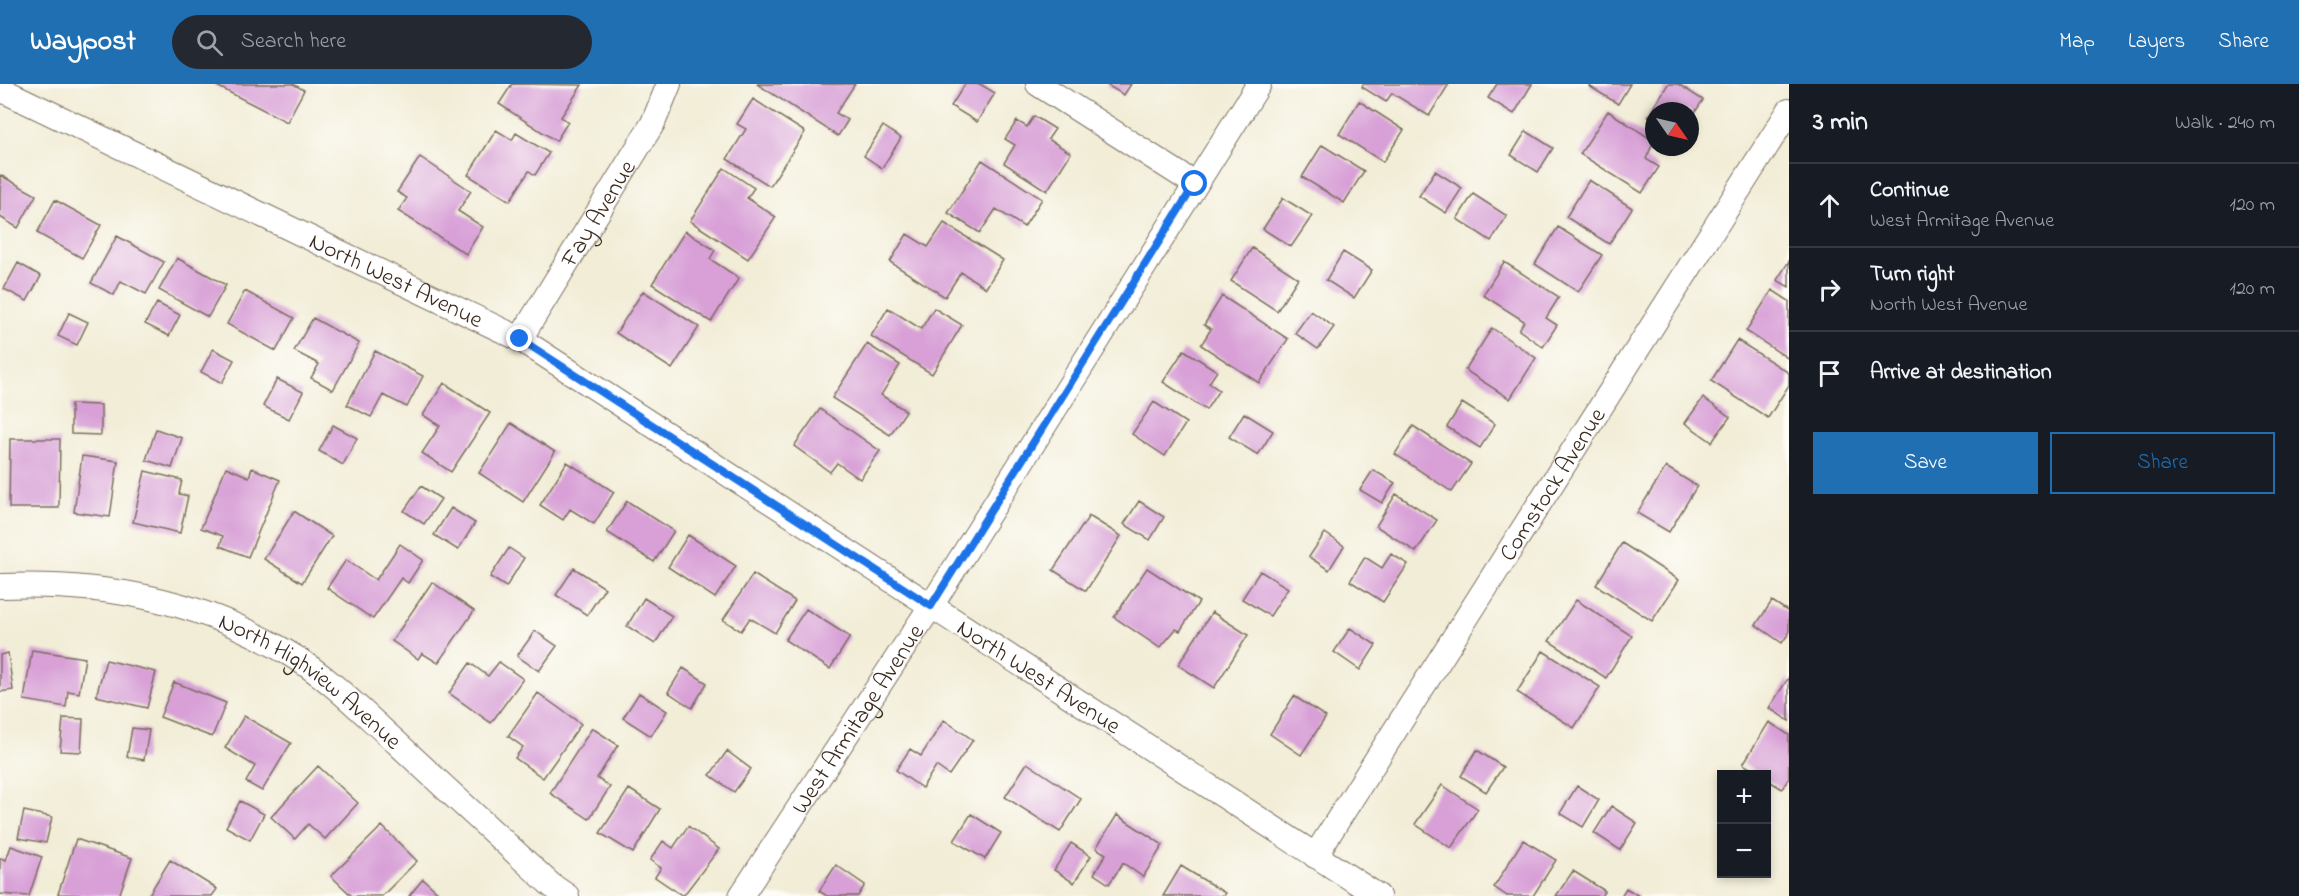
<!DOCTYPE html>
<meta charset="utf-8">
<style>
body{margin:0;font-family:"Indie Flower",sans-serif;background:#242831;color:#f1f3f6}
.controls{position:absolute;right:18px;bottom:18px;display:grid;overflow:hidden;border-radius:0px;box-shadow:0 3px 9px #0003}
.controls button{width:54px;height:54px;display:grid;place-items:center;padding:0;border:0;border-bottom:2px solid #363941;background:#171b24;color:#f1f3f6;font:30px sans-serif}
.compass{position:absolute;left:1645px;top:18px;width:54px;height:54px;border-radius:50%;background:#171b24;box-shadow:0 3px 9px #0003;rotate:124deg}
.stop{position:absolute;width:18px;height:18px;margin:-14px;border:4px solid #1a73e8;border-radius:50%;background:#fff}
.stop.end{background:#1a73e8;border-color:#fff;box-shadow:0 2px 6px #0008}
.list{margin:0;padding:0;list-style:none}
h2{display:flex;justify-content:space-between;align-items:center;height:78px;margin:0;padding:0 24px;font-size:26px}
h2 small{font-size:20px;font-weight:400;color:#9ea1a6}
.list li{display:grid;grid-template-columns:39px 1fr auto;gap:18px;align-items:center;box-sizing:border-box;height:84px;padding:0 24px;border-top:2px solid #363941}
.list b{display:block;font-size:22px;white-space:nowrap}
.list p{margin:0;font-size:20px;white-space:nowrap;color:#9ea1a6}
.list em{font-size:20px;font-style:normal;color:#9ea1a6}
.actions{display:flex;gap:12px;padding:18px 24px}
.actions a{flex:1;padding:14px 0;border:2px solid #1f6fb2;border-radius:0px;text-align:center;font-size:21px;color:#1f6fb2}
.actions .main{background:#1f6fb2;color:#fff}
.icon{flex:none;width:33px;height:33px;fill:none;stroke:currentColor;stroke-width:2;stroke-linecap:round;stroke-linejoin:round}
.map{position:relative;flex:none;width:1789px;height:812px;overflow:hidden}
header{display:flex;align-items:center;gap:36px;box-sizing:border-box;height:84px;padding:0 30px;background:#1f6fb2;color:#fff}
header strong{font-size:28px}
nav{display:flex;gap:33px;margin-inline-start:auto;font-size:21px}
.search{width:420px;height:54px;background:#242831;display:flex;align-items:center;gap:15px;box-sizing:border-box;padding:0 21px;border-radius:33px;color:#9ea1a6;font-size:22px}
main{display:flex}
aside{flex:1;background:#171b24}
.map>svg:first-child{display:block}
.building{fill:#d8a0d7}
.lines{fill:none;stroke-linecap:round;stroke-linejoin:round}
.street-casing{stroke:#7b6e5f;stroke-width:26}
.street{stroke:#fff;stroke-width:24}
.route{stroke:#1a73e8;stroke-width:8}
.labels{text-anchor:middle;stroke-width:4.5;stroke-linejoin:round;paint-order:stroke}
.street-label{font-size:24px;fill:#3b2a1e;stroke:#fdfcf7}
</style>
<header>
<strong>Waypost</strong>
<div class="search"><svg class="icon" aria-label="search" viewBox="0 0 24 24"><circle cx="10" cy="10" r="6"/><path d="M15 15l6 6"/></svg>Search here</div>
<nav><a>Map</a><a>Layers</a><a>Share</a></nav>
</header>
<main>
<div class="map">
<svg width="1789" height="812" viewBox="0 0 1789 812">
<rect width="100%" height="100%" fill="#fdfcf7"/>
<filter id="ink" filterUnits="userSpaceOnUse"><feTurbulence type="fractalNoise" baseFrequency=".0167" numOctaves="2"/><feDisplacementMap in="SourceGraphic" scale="12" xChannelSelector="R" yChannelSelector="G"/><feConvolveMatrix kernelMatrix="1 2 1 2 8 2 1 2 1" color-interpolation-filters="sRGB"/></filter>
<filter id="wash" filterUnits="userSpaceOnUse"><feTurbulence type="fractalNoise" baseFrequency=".008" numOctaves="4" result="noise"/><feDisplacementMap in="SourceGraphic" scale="24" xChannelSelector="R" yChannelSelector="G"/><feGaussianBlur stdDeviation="1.35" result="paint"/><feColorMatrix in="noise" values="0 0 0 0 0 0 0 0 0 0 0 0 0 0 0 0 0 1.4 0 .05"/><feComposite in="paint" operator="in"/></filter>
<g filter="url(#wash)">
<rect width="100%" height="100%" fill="#f2edd7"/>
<g id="blocks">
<path class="building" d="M213 0H293L304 6 287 38Z
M512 0 582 1 561 33 568 38 556 57 499 20Z
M757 0H855L836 29 848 36 838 52Z
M965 0H980L995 9 977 38 951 22Z
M1105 0H1131L1124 11Z
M1363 0H1449L1429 32 1392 9 1386 18 1362 3Z
M1497 0H1532L1514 30 1488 14Z
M1591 0H1630L1618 20 1589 2Z
M1668 0H1678L1703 16 1690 36V27H1654V36L1648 32Z
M753 15 805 48 770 102 727 75 746 45 737 40Z
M1359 17 1404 46 1383 78 1339 50Z
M1608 27 1654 57 1646 75 1659 83 1642 109 1580 70Z
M1034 32 1055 45 1048 55 1071 69 1047 107 1004 79 1015 61 1005 55 1017 37 1027 43Z
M883 42 901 54 882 84 864 72Z
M496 46 512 56 516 49 549 69 535 91 529 87 510 117 468 91Z
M1526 47 1553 64 1538 88 1511 71Z
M1322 61 1364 87 1344 119 1302 93Z
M420 73 471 107 458 127 483 143 466 170 398 127 407 114 397 108Z
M982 76 1042 115 1024 143 996 125 980 149 948 129Z
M724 84 754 104 747 114 776 133 748 175 690 137Z
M1435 87 1462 104 1446 129 1419 112Z
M0 91 36 111 18 144 0 133Z
M1589 96 1632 124 1609 160 1566 133Z
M1473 110 1507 132 1491 157 1457 135Z
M1283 114 1312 132 1291 163 1263 145Z
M55 116 101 141 82 174 37 149Z
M944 139 1003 176 986 204 961 188 945 213 890 178 907 150 928 163Z
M1558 143 1602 171 1578 208 1535 180Z
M685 147 715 166 710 175 739 194 711 238 652 200Z
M117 152 164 178 146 210 121 197 114 211 91 199Z
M1252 164 1298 194 1277 227 1231 197Z
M1343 168 1372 186 1354 214 1326 196Z
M177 174 226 201 208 233 159 206Z
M1789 177V203L1777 196Z
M1504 178 1559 213 1546 234 1557 241 1543 263 1519 246 1524 237 1483 211Z
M18 179 41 192 27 217 4 205Z
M1772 206 1789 217V275L1746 247Z
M245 207 294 234 276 267 227 240Z
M643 207 699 243 672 285 616 249Z
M1222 212 1288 255 1259 299 1201 261 1211 245 1204 241Z
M157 219 180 231 169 252 145 240Z
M888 224 921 245 934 224 962 241 932 290 871 252Z
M1311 227 1334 243 1318 265 1295 249Z
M69 229 88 238 77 261 58 252Z
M313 234 359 259 333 306 311 294 319 280 294 267Z
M1492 244 1536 274 1510 315 1465 286Z
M1737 256 1789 289V301L1768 334 1711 297Z
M867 260 900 281 881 311 906 327 890 351 832 314Z
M213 265 234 276 222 299 201 288Z
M1184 266 1217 287 1209 299 1219 306 1206 326 1163 298Z
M375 267 423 292 407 323 383 311 371 333 347 321Z
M277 295 303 308 289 335 263 322Z
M444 299 490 329 451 388 422 369 440 342 423 331Z
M1703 314 1730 333 1712 358 1685 339Z
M1154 318 1186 339 1165 372 1132 350Z
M1462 319 1495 340 1480 364 1447 343Z
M71 320 101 321V351L71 350Z
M820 325 880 367 860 395 837 379 830 388 794 362Z
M1244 329 1273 347 1258 371 1229 353Z
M511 339 555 368 523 418 479 389Z
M333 341 357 354 343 381 319 367Z
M1413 342 1471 380 1452 408 1395 370Z
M156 345 182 354 172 384 146 376Z
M10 355H60L59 424H9Z
M82 372 118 377 110 433 74 428Z
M567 378 614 408 594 440 570 425 563 436 540 421Z
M226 383 249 393 252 384 280 396 248 473 220 462 223 452 201 444Z
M1666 383 1697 402 1669 448 1637 429Z
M1373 386 1395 399 1382 419 1360 406Z
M145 387 182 396 179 410 188 412 180 449 133 438Z
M421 402 441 415 424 440 404 427Z
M1396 410 1437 436 1416 468 1376 442Z
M627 417 674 447 654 478 607 448Z
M1139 417 1164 433 1150 456 1124 440Z
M451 424 475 439 458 466 434 451Z
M294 427 332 452 302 499 264 475Z
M1089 432 1121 452 1086 507 1053 486Z
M1325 449 1344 462 1329 486 1309 473Z
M688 451 736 482 715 514 668 483Z
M1622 459 1679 496 1652 537 1596 501Z
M400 460 423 476 408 499 401 494 373 535 327 504 346 476 376 496Z
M509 464 524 474 506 503 490 493Z
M1391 470 1408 480 1383 518 1350 497 1365 473 1382 484Z
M574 484 605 504 587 531 556 511Z
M1147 484 1199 518 1180 547 1176 545 1160 564 1114 533Z
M1260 487 1288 504 1270 532 1242 515Z
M753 490 795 517 775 549 750 534 741 547 723 536Z
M432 498 474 527 438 579 422 569 418 575 392 557Z
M644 514 672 532 655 560 627 542Z
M1576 516 1632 552 1606 594 1549 557Z
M1772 517 1789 528V549L1782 559 1756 541Z
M806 525 850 553 830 585 785 556Z
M1212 528 1248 551 1214 604 1178 581Z
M1350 544 1376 561 1360 586 1334 568Z
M535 547 557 562 539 587 517 572Z
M32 566 85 574 79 609 68 607 66 623 24 616Z
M1543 567 1600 603 1574 644 1517 608Z
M8 569 13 606 0 608V571Z
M106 576 156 588 147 624 96 612Z
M499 578 523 595 491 639 449 609 470 579 488 592Z
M683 584 707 599 692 624 668 608Z
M1789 593V637L1769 624Z
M174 598 226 619 212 653 160 633Z
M538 609 581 640 543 694 515 674 523 663 508 652Z
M639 609 667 627 651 652 623 634Z
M1294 612 1326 633 1301 671 1270 650Z
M244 632 291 659 262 707 246 698 255 682 225 664Z
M63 634 83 635 81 668 60 667Z
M944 636 973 656 949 691 936 682 922 704 896 686 910 665 921 672Z
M1769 638 1789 651V694L1782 705 1766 695V690H1760L1743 680Z
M132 644 149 646 144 676 127 673Z
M592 644 618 661 597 694 610 703 589 735 550 709Z
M1477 666 1503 683 1486 708 1461 692Z
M727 667 751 685 734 708 710 691Z
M1027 679 1081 715 1060 748 1005 713Z
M318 682 358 719 325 755 308 740 295 755 271 733Z
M1442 701 1478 725 1451 764 1415 740Z
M1577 702 1599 716 1583 743 1560 729Z
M629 705 660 725 633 769 600 749Z
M240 717 264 730 250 756 226 743Z
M1611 722 1637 739 1620 766 1594 749Z
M24 727 52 733 46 759 18 754Z
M971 730 1001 749 985 775 954 757Z
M1117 731 1163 761 1143 793 1123 779 1109 800 1094 790 1106 770 1096 764Z
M382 742 417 777 382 812H352L331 792Z
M688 742 719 765 683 812 655 793 661 784 650 776 663 757 673 764Z
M76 755 132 774 119 812 58 810Z
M1523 756 1556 776 1533 812H1507L1494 803Z
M1071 759 1091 772 1074 799 1054 786Z
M11 762 42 773 29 812 0 810V774L6 776Z
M170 776 217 805 212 812H148Z
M836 781 865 801 858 812H827L819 807Z
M1181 782 1225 809 1223 812H1163Z
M1573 787 1605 807 1601 812H1556Z
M423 795 442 812H409Z
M1626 804 1639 812H1621Z"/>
</g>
</g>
<g filter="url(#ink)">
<use href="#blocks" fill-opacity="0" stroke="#7b6e5f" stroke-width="1.5"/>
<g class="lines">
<g class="street-casing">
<g id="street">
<path d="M1038 0 1195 100"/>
<path id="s1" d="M0 5 520 255 1378 812"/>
<path id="s2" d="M520 255 653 39 669 0"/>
<path id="s3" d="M0 502C104 498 198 515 288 569 329 593 362 628 397 659 448 707 500 754 551 801L567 812"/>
<path id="s4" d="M1315 772 1789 27"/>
<path id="s5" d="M741 812 931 522 1259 0"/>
</g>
</g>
<use href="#street" class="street"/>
</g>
</g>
<g class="lines" filter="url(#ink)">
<path class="route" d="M520 255 931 522 1195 100"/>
</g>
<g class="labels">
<g class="street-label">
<text dy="8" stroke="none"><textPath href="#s2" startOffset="148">Fay Avenue</textPath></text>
<text dy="8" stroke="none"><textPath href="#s1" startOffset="440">North West Avenue</textPath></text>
<text dy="8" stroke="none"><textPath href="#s4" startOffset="441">Comstock Avenue</textPath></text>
<text dy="8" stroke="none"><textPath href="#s1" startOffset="1196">North West Avenue</textPath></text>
<text dy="8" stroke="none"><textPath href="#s3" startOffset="334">North Highview Avenue</textPath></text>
<text dy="8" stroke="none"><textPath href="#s5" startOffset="212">West Armitage Avenue</textPath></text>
</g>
</g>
</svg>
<div class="controls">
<button>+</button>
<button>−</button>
</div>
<svg class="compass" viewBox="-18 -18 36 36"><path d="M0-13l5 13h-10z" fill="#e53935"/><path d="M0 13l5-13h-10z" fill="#9ea1a6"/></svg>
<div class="stop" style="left:1195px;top:100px"></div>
<div class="stop end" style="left:520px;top:255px"></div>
</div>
<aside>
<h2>3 min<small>Walk · 240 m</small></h2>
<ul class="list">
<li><svg class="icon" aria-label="ahead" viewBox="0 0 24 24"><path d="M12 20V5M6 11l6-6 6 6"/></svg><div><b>Continue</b><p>West Armitage Avenue</p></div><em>120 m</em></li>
<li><svg class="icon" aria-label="right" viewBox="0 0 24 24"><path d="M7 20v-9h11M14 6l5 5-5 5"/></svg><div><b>Turn right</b><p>North West Avenue</p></div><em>120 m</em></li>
<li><svg class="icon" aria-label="arrive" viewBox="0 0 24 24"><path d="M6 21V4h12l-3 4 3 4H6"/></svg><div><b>Arrive at destination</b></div></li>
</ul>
<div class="actions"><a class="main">Save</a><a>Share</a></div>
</aside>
</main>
